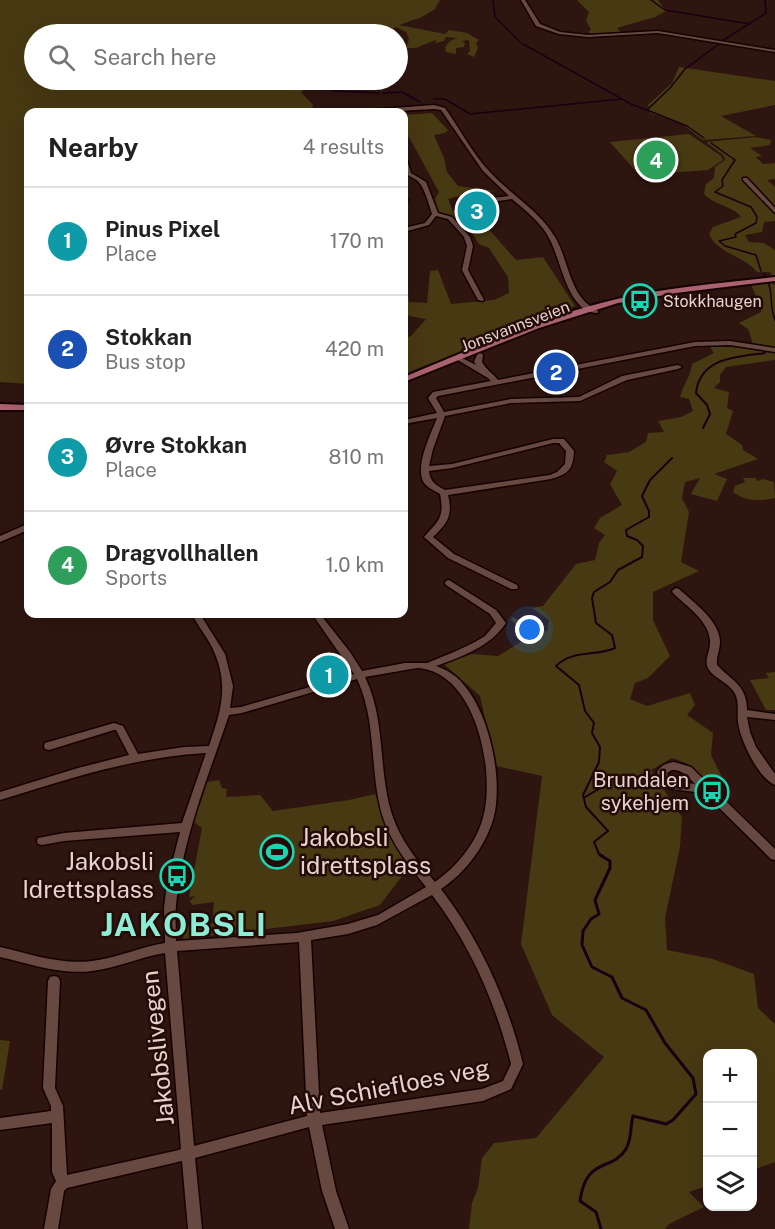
<!DOCTYPE html>
<meta charset="utf-8">
<style>
body{margin:0;font-family:"Public Sans",sans-serif;background:#f2f2f2;color:#222}
.controls{position:absolute;right:18px;bottom:18px;display:grid;overflow:hidden;border-radius:12px;box-shadow:0 6px 24px #0002}
.controls button{width:54px;height:54px;display:grid;place-items:center;padding:0;border:0;border-bottom:2px solid #e0e0e0;background:#fff;color:#222;font:30px sans-serif}
.you{position:absolute;left:530px;top:630px;width:21px;height:21px;margin:-15px;border:4px solid #fff;border-radius:50%;background:#1a73e8;box-shadow:0 0 0 9px #1a73e833}
.badge{display:grid;place-items:center;width:39px;height:39px;border-radius:50%;background:#0b8043;color:#fff;font-size:20px;font-weight:700}
.pin{position:absolute;translate:-50% -50%;border:3px solid #fff;box-shadow:0 2px 6px #0006}
.list{margin:0;padding:0;list-style:none}
h2{display:flex;justify-content:space-between;align-items:center;height:78px;margin:0;padding:0 24px;font-size:26px}
h2 small{font-size:20px;font-weight:400;color:#767676}
.list li{display:grid;grid-template-columns:39px 1fr auto;gap:18px;align-items:center;box-sizing:border-box;height:108px;padding:0 24px;border-top:2px solid #e0e0e0}
.list b{display:block;font-size:22px;white-space:nowrap}
.list p{margin:0;font-size:20px;white-space:nowrap;color:#767676}
.list em{font-size:20px;font-style:normal;color:#767676}
.icon{flex:none;width:33px;height:33px;fill:none;stroke:currentColor;stroke-width:2;stroke-linecap:round;stroke-linejoin:round}
.map{position:relative;flex:none;width:775px;height:1229px;overflow:hidden}
.search{position:absolute;background:#fff;box-shadow:0 6px 24px #0002;left:24px;top:24px;width:384px;height:66px;display:flex;align-items:center;gap:15px;box-sizing:border-box;padding:0 21px;border-radius:33px;color:#767676;font-size:22px}
.panel{position:absolute;background:#fff;box-shadow:0 6px 24px #0002;left:24px;top:108px;width:384px;height:510px;border-radius:12px}
.map>svg:first-child{display:block}
.green{fill:#473912}
.lines{fill:none;stroke-linecap:round;stroke-linejoin:round}
.stream-far2{stroke:#180013;stroke-width:1.5}
.stream-far1{stroke:#180013;stroke-width:2}
.stream{stroke:#180013;stroke-width:3}
.minor-casing{stroke:#150201;stroke-width:3}
.major-casing{stroke:#150201;stroke-width:4}
.minor{fill:#674942;fill-rule:evenodd}
.major{fill:#a9626f;fill-rule:evenodd}
.labels{text-anchor:middle;stroke-width:5;stroke-linejoin:round;paint-order:stroke}
.far-poi-label{font-size:16px;fill:#e5d3cf;stroke:#240b07;text-anchor:start}
.far-street-label{font-size:16px;fill:#e5d3cf;stroke:#240b07}
.poi-label{font-size:20px;fill:#e5d3cf;stroke:#240b07;text-anchor:end}
.near-poi-label{font-size:24px;fill:#e5d3cf;stroke:#240b07;text-anchor:start}
.near-street-label{font-size:24px;fill:#e5d3cf;stroke:#240b07}
.near-district-label{font-size:32px;font-weight:bold;letter-spacing:1.5px;fill:#8bedd3;stroke:#240b07}
</style>
<div class="map">
<svg width="775" height="1229" viewBox="0 0 775 1229">
<rect width="100%" height="100%" fill="#2e1510"/>
<path class="green" d="M0 0H440L435 9 422 17 399 25 445 34 449 30 467 33 479 40 476 43 478 48 474 57 467 54 470 51 469 40 462 41 465 43 464 47 456 48V54L446 52 445 47 450 41 457 38 446 37 444 41 436 43V40L416 48H406L409 39 406 32 396 27 384 34H34V80H316L301 92 313 105 312 112H28V384L0 382Z
M577 0H658L666 11 655 17 617 28 622 33 591 35 589 32 591 29 586 21 589 12Z
M679 67 775 81V105L721 116 756 136 703 140 682 124 650 113 648 105 672 83Z
M432 113 448 130 445 133 434 135 444 158 447 172 458 186 497 191 470 193 448 199 453 211 468 215 462 224 452 217 439 212 435 199 439 192 409 137H404V115Z
M689 134 721 156 723 160 708 170 639 175 610 142Z
M756 137 771 140 770 145 750 148 762 156 756 157 763 164 775 163V179L767 180 775 187V221L764 222 762 232 745 235 749 242 764 243 775 250V275L772 276 770 272H757C744 256 717 253 709 234L713 227 741 217C733 206 714 205 704 194L706 184 714 178 715 167 725 160 724 156 706 142Z
M485 220 487 227 516 260 543 257 575 306 404 374V364L409 360 404 358V339L411 336 426 319 404 315V293L408 292 409 302 427 303 430 271 438 270 451 304 494 300 509 293 508 277 489 248 479 244 467 225 468 221Z
M772 283 775 285V348L753 344 748 329 739 323 761 312 762 308 751 285Z
M710 347H734L775 353V360L726 367 720 375V382L714 388 729 392 727 408 733 411 726 434 742 445 743 450 758 459 714 474 727 479 717 501 691 494 700 478 685 482 682 498 689 512 681 562 699 571 653 592V620L670 656 648 678 635 683 630 699 647 706 690 693 695 705 687 715 713 733 711 755 725 783 712 786 686 763 672 758 651 770 682 817 680 847 665 918 667 950 713 959 754 974 758 1008 775 1024V1162L753 1170 752 1054H708L707 1186 689 1192 704 1207 669 1224 665 1229H469L472 1203 478 1188 482 1158 494 1143 536 1138 604 1057 552 1015 521 944 542 776 496 766 480 696 444 664 472 654 498 656 529 637 511 620 512 617 547 632 549 620 532 608 543 606 576 564 595 560 599 543 605 535 594 528 600 518 622 505 610 484 617 471 604 462 607 455 629 452 646 442 648 433 664 432 658 421 681 417 693 411 689 399 680 397C683 385 691 376 692 364L714 353Z
M743 478H756L757 481 763 479 774 482 775 498C760 501 746 502 733 492L735 486 745 482Z
M775 672V710H766L750 680 769 678 766 673Z
M219 780 222 788 227 789 226 797 260 795 273 811 349 800 375 794 392 840 409 867 380 905 333 921 183 939 186 926 212 924 214 902 192 905 190 901 195 896 189 897 202 828 194 822 207 782Z
M0 1040 10 1041 2 1090 0 1089Z"/>
<g class="lines">
<path class="stream-far2" d="M493 0 495 17 521 43
M651 0 665 10 750 24
M722 41 766 13 765 0
M523 44 631 104 646 110
M301 80 307 83H321L333 91 379 93
M383 93 402 92 420 102
M434 99H445L470 114 622 99
M704 138 687 126 647 110 670 88 685 69 719 44
M711 143 735 160 722 180 723 186 715 192 751 207 757 217 756 223 735 234 736 237 719 241 725 246 756 255 761 271
M764 274C775 291 768 302 775 320"/>
<path class="stream-far1" d="M703 428 710 414 707 405 696 393C700 357 737 357 765 353
M585 797 604 786 603 781 595 773
M603 856 599 854 594 842 608 831 586 807 583 795 599 762 600 747 592 733 594 723 585 711 579 685 556 666C573 649 595 657 615 648L612 635 596 623 592 598 594 592 610 582 618 570 642 557 643 546 637 540 627 536 626 530 649 517V511L642 496 650 480 672 458"/>
<path class="stream" d="M600 855 610 861V868L595 900 599 914 591 919 583 931 582 945 592 967 612 977 622 998 646 1010 665 1043 693 1078 696 1094 673 1120 666 1124 633 1116C630 1127 632 1139 626 1149 612 1172 586 1156 580 1201L596 1212 601 1229"/>
<g class="minor-casing">
<path id="minor" d="M521 0H525L540 24 560 32 588 35 658 31 775 50V52L658 33 588 37 559 34 536 26Z
M434 105 445 108C460 129 472 153 490 172 511 195 539 210 555 237 570 263 569 297 598 311V313C568 314 561 260 550 240 542 223 526 211 512 199L485 203 459 209V207L484 199 509 196 483 171 441 110 434 109 380 112H363L366 110Z
M404 158 407 160 411 173 426 182 438 213 452 217 470 237 473 246 468 270 484 300 483 301 478 300 462 270 467 246 464 237 448 219 436 216 429 225 404 232V228L425 223 432 214C429 205 426 193 421 185 414 173 402 181 404 158Z
M743 178H747L775 208V213L743 180Z
M406 198 409 200 404 204V199Z
M730 341 775 348V352L730 345 695 346 438 396 436 398 444 412 511 399 579 397 622 376 678 365 682 367 678 369 627 380 580 401 511 403 445 416 433 449 429 466 452 464 553 439H564L574 451C573 469 569 474 551 479L448 495C453 515 448 523 433 537L454 554 517 585 518 587 517 589H511L448 558 424 537C438 521 445 518 440 494 435 491 428 488 424 483 414 467 431 434 437 418L404 424V420L437 413 428 398 433 392 491 381 488 378 456 359V357H460L476 365 474 362 477 355 480 353 482 354 483 355 482 362C487 371 492 372 498 380L695 342ZM553 443H559L566 451 565 464 557 472 550 475 445 490C436 485 430 482 429 471L452 468Z
M25 525H28V530L0 542V536Z
M449 580 496 610 506 623C490 647 463 656 436 666 447 670 456 675 463 684 490 714 504 782 493 820 484 848 465 873 441 889 480 940 508 1002 523 1064L511 1089 483 1101 322 1125 336 1191 349 1229H335L322 1191 309 1127 195 1158 202 1229H188L182 1161 67 1188 64 1191 58 1229H44L51 1189 56 1181 52 1172V1123L0 1130V1118L51 1111V1106L43 1088 48 981 50 977 54 976 58 977 60 981 55 1088 63 1106 67 1175 179 1150 181 1149 165 953C140 957 117 968 92 971 61 975 30 964 0 957V947C30 954 61 965 92 961 117 958 140 947 165 943L164 908 167 883 180 832 64 841 42 845 38 844 37 841 38 838 64 833 182 823 206 753C134 757 68 779 0 800V792L78 768 129 755 116 730H114L49 750 45 749 44 746 45 743 114 723 123 726 138 754 184 747 209 746C220 713 229 688 215 654 210 640 198 627 192 614H200L225 654 233 686 230 708 241 707 354 674 312 614H320L350 652 362 671 405 663H427L454 652 475 642 485 636 496 623 490 614 446 585 445 583 446 581ZM417 668C477 671 497 776 482 821 474 846 456 867 435 882 420 864 405 846 396 825 376 778 388 724 365 677ZM357 679C376 719 370 765 380 807 387 838 407 863 426 887L378 915 348 924 297 933 176 941C176 929 175 917 176 905 182 839 208 777 229 715L242 713ZM432 895C470 944 496 1004 511 1064L503 1081 482 1089 320 1113 311 940 348 934 377 925ZM299 942 307 1116 194 1146 177 951Z
M676 588 679 589C693 602 719 620 720 641 720 650 716 657 717 665 732 681 747 685 747 710L775 714V720L747 717 750 732 756 747 775 774V785C758 778 741 741 738 723 737 714 739 704 736 696 731 682 712 679 707 666 705 659 710 651 710 643 711 622 686 606 673 593L672 591Z
M674 762 691 767 775 849V860L771 859 704 793 671 789 660 783 657 772C661 765 667 763 674 762ZM672 770C682 769 688 777 695 784L673 781 669 778 667 773Z"/>
</g>
<g class="major-casing">
<path id="major" d="M775 277V281L676 293 618 303 539 328 404 382V377C473 349 543 316 617 299 669 287 722 283 775 277Z
M0 404 28 405V410H0Z"/>
</g>
<use href="#minor" class="minor"/>
<use href="#major" class="major"/>
</g>
<defs>
<g id="bus-ring" transform="scale(1.725)"><circle r="9.5" fill="#240b07" stroke="#19d5b2" stroke-width="1.5"/><path d="M-5-6H5V4H4V6H2V4H-2V6H-4V4H-5ZM-3.5-4V0h7V-4ZM-3.5 1.2v1.5H-2V1.2ZM2 1.2v1.5H3.5V1.2Z" fill="#19d5b2"/></g>
<g id="stadium-ring" transform="scale(1.725)"><circle r="9.5" fill="#240b07" stroke="#19d5b2" stroke-width="1.5"/><path d="M0-5a6.5 5 0 1 0 0 10a6.5 5 0 1 0 0-10ZM-3.5-1.8h7v3.6h-7Z" fill="#19d5b2"/></g>
</defs>
<g fill-rule="evenodd">
<use href="#bus-ring" x="640" y="301"/>
<use href="#bus-ring" x="712" y="792"/>
<use href="#stadium-ring" x="277" y="852"/>
<use href="#bus-ring" x="177" y="876"/>
</g>
<g class="labels">
<g class="far-poi-label">
<text x="663" y="307">Stokkhaugen</text>
</g>
<g class="far-street-label">
<text transform="translate(515 326) rotate(-21)" y="6">Jonsvannsveien</text>
</g>
<g class="poi-label">
<text x="689" y="787">Brundalen<tspan x="689" dy="23">sykehjem</tspan></text>
</g>
<g class="near-poi-label">
<text x="300" y="846">Jakobsli<tspan x="300" dy="28">idrettsplass</tspan></text>
<text x="154" y="870" text-anchor="end">Jakobsli<tspan x="154" dy="28">Idrettsplass</tspan></text>
</g>
<g class="near-street-label">
<text transform="translate(158 1048) rotate(-96)" y="8">Jakobslivegen</text>
<text transform="translate(389 1087) rotate(-11)" y="8">Alv Schiefloes veg</text>
</g>
<g class="near-district-label">
<text x="184" y="936">JAKOBSLI</text>
</g>
</g>
</svg>
<div class="controls">
<button>+</button>
<button>−</button>
<button><svg class="icon" aria-label="layers" viewBox="0 0 24 24"><path d="M12 4l9 5-9 5-9-5zM3 14l9 5 9-5"/></svg></button>
</div>
<div class="you"></div>
<div class="pin badge" style="left:329px;top:675px;background:#0f9aa8">1</div>
<div class="pin badge" style="left:556px;top:372px;background:#1a4fb4">2</div>
<div class="pin badge" style="left:477px;top:211px;background:#0f9aa8">3</div>
<div class="pin badge" style="left:656px;top:160px;background:#2e9e5b">4</div>
<div class="search"><svg class="icon" aria-label="search" viewBox="0 0 24 24"><circle cx="10" cy="10" r="6"/><path d="M15 15l6 6"/></svg>Search here</div>
<section class="panel">
<h2>Nearby<small>4 results</small></h2>
<ul class="list">
<li><span class="badge" style="background:#0f9aa8">1</span><div><b>Pinus Pixel</b><p>Place</p></div><em>170 m</em></li>
<li><span class="badge" style="background:#1a4fb4">2</span><div><b>Stokkan</b><p>Bus stop</p></div><em>420 m</em></li>
<li><span class="badge" style="background:#0f9aa8">3</span><div><b>Øvre Stokkan</b><p>Place</p></div><em>810 m</em></li>
<li><span class="badge" style="background:#2e9e5b">4</span><div><b>Dragvollhallen</b><p>Sports</p></div><em>1.0 km</em></li>
</ul>
</section>
</div>
